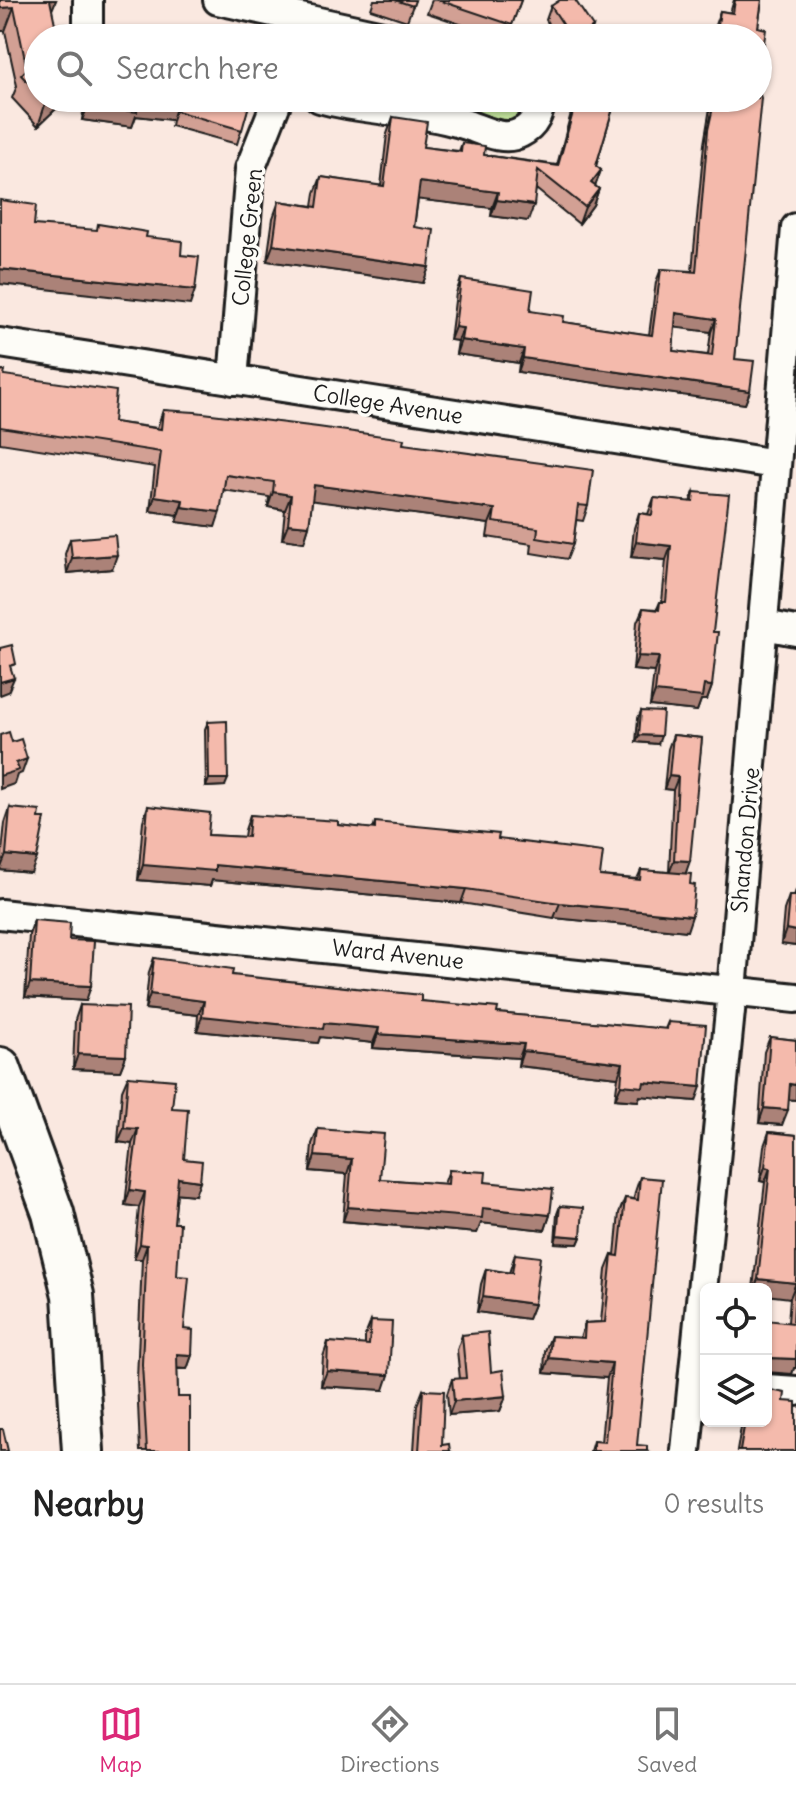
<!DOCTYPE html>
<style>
body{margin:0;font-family:Delius,sans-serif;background:#f2f2f2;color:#222}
.controls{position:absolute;right:24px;bottom:24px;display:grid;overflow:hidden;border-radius:12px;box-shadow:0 2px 6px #0004}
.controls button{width:72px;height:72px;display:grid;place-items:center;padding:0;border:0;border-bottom:2px solid #e0e0e0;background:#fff;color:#222;font:40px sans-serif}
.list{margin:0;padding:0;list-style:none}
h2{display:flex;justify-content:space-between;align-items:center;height:104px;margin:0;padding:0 32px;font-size:34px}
h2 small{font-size:26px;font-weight:400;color:#767676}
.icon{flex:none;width:44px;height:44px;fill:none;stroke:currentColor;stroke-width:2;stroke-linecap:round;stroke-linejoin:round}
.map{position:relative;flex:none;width:796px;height:1451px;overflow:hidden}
.search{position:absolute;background:#fff;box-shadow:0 2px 6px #0004;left:24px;right:24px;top:24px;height:88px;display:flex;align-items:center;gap:20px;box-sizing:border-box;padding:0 28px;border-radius:44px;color:#767676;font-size:30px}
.sheet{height:232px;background:#fff}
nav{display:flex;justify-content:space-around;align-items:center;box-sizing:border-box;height:112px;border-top:2px solid #e0e0e0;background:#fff;font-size:22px;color:#767676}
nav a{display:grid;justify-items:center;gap:4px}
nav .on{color:#db2777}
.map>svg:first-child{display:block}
.grass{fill:#c5e69e;stroke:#70815d;stroke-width:2}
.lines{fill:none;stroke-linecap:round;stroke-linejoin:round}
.minor-casing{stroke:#1c1c1c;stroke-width:34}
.secondary-casing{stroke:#1c1c1c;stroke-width:46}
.minor{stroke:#fdfcf7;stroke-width:28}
.secondary{stroke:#fdfcf7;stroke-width:40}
.wall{fill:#d2a094;stroke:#1c1c1c;stroke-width:2;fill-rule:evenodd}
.shaded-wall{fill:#ab8278;stroke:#1c1c1c;stroke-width:2}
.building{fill:#f4baac;stroke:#1c1c1c;stroke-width:2;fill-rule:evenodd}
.labels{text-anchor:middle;stroke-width:7;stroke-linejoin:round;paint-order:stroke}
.street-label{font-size:22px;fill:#1c1c1c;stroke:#fdfcf7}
</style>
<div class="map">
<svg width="796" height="1451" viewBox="0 0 796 1451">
<rect width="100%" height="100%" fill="#fae8e0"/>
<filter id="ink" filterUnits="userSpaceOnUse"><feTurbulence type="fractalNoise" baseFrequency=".0125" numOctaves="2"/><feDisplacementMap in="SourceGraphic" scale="16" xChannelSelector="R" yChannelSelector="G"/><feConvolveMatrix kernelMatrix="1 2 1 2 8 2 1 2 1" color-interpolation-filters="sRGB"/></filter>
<g filter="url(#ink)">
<path class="grass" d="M278 23 347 38H235L237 26 265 31Z
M429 98H527C518 145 463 107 433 104Z"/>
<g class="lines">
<g class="minor-casing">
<path id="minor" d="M218 0 392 38
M88 38V0
M320 98C368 112 419 109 467 125 482 130 504 142 520 133 535 126 539 113 541 98
M0 343 776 464
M233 380 250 169 278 98
M764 625 796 631
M0 914 796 998
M766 1389 796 1391
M686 1451 732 991 796 228"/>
</g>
<g class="secondary-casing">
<path id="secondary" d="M0 1068 53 1213 73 1295 83 1451"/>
</g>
<use href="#minor" class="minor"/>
<use href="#secondary" class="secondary"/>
</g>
<path class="wall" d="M0 0H56L38 38V98H62L59 106 38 126 12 98 17 86 5 31H0Z
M374 0H415L407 21 371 9Z
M432 0H521L507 38H502L427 13Z
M734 0H762L758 27V38H713L715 25 720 11 730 13Z
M551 6 593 27 589 38H557L546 20Z
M85 98H251L237 144 171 126 172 120 136 116 132 127 82 120Z
M573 98H616L596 166 601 170 595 186 599 189 593 205 579 224 536 189 528 221 491 216 492 208 418 199 414 227 429 267 423 283 267 261 273 218 279 201 313 206 315 193 321 177 381 186 387 134 393 117 423 147 459 151 462 143 484 155 557 165 571 113Z
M688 98H758L735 359 750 391 745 404 518 372 519 363 456 354 458 341 450 340 456 293 461 279 530 311 563 322 649 335 656 282 661 269 692 271 704 144 711 102 688 99ZM675 327 711 332 708 355 673 351Z
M0 370 4 375 113 422 157 428 163 410 403 444 588 506 583 521 576 520 573 544 567 559 531 553 532 544 487 537 489 524 312 500 309 526 304 542 282 539 285 510 268 507 269 497 223 490 215 527 177 522 178 515 150 511 155 467 0 443Z
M694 492 713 632 712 686 707 700H701L697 711 650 706 654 672 633 670 637 622 643 608 657 609 660 602H662L666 560 631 557 634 528 639 513 648 514 654 498 690 502Z
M70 539 112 569 67 573 65 554Z
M641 711 658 744 636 742 638 718Z
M208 722 225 786 206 787 205 729Z
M673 735 702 738 686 874 687 931 554 918 461 903 212 880 210 886 138 880 143 821 148 806 208 835 244 837 245 830 250 815 373 829 375 822 498 839 600 876 637 879 641 870 669 872 673 790 664 789 668 749Z
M10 808 31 873 0 870 5 823Z
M796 890V946L781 944 784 910 789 896H794Z
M34 920 69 940 86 1001 25 997 29 935Z
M154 958 232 975 421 1001 497 1013 665 1029 668 1022 696 1101 640 1096 638 1101 615 1099 618 1077 518 1066 519 1058 373 1048V1043L320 1037 318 1043 197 1031 198 1015 145 1009 149 972Z
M80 1005 126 1056 120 1071 73 1069 75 1020Z
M770 1037 796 1040V1100L788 1099 782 1125 759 1123 764 1052Z
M128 1076 172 1108 184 1159 195 1195 177 1193 174 1223 177 1276 184 1329 192 1355 187 1369H177L178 1397 190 1451H140L137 1379 142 1259H134L139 1207 125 1205 132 1144 118 1142 122 1090Z
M318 1129 380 1179 444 1184 449 1170 485 1182 550 1215 545 1230 481 1223 477 1233 343 1221 347 1174 310 1171 312 1144Z
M769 1132 796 1135V1368H794L792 1374 766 1372 788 1322 790 1298 766 1289H753L765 1182 760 1181 764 1146Z
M640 1177 637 1445 647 1451H590L593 1441 601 1442 607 1378 544 1373 545 1351 551 1336 580 1338 585 1323 601 1322 606 1270 612 1255H615L619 1213 625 1198 634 1199 635 1192Z
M560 1206 581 1237 578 1244 555 1243 557 1214Z
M515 1254 534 1304 528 1319 477 1312 481 1284 486 1269 509 1273Z
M371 1321 384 1390 321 1386 323 1357 328 1342 365 1345V1336Z
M462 1335 491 1372 506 1396 500 1411 449 1415 447 1394 452 1379H460L457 1350Z
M423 1390 442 1445 450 1451H414L417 1405Z
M784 1401 795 1424 796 1451H737L742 1421H766Z"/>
<path class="shaded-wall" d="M42 0H56L52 10Z
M14 7 5 31H0V8Z
M593 27 589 38H576Z
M51 98H62L59 106 38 126 46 102Z
M688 98H713L711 102 688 99Z
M138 101 177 105 172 120 136 116 132 127 82 120 88 106Z
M601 170 595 187 591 183Z
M420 182 498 192 492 208 414 199Z
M599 189 593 205 579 224 585 207Z
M497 200 534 205 528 221 491 216Z
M273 245 429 267 423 283 267 261Z
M0 269 195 290 190 305 0 284Z
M676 313 716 319 711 332 671 327Z
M455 327 463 328 458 341 450 340Z
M461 340 524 349 519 363 456 354Z
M523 358 750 391 745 404 518 372Z
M314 485 495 509 489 524 308 500Z
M273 492 291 495 285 510 268 507Z
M155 496 183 500 178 515 150 511Z
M182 507 220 512 215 527 177 522Z
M288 524 309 526 304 542 282 539Z
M636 542 671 546 666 560 631 557Z
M117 555 112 569 67 573 72 558Z
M638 656 659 657 654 672 633 670Z
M14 678 8 692 0 695V682Z
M704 685 712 686 707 700H701L697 711 650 706 655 692Z
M639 735 661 736 658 744 636 742Z
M27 759 22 773 17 775 14 784 0 789V776L16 763Z
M669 776 678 777 673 790 664 789Z
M209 779H228L225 786 206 787Z
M6 855 37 858 31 873 0 870Z
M674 860 690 861 685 875 669 874Z
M143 865H215L466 889 461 903 212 880 210 886 138 880Z
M560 903 692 916 687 931 554 918Z
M786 929 796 931V946L781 944Z
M30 983 91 986 86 1001 25 997Z
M150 994 204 1001 198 1015 145 1009Z
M202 1016 324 1023 379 1028 373 1043 320 1037 318 1043 197 1031Z
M378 1034 524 1044 519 1058 373 1048Z
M523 1051 623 1063 618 1077 518 1066Z
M78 1054 126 1056 120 1071 73 1069Z
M644 1082 701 1087 696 1101 640 1096 638 1101 615 1099 621 1085Z
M790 1084 796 1085V1100L784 1099Z
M764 1108 788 1110 782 1125 759 1123Z
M124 1128 138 1129 132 1144 118 1142Z
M315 1156 352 1159 347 1174 310 1171Z
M765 1167 770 1168 765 1182 760 1181Z
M178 1178 200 1181 195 1195 173 1193Z
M130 1190 145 1192 139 1207 125 1205Z
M348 1207 483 1208 550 1215 545 1230 481 1223 477 1233 343 1221Z
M557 1235 581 1237 578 1244 555 1243Z
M140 1244 147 1245 142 1259H134Z
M758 1279 796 1283V1298L795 1285 790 1298 766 1295V1289H754Z
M483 1297 534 1304 528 1319 477 1312Z
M177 1354 192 1355 187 1369 171 1368Z
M549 1358 612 1363 607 1378 544 1373Z
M772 1358 796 1359V1368H794L792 1374 766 1372V1361Z
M327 1371 389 1375 384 1390 321 1386Z
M506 1396 500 1411 449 1415 454 1401Z"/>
<path class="building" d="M0 0H50L58 38H38V93L21 75 27 69 14 7 0 8Z
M395 0H415L413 6Z
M438 0H521L512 25Z
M560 0H575L593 27 576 38H572L551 6Z
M735 0H762L758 27 766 29 758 83V38H716L720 11 733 13Z
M758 88 761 98 735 359 754 361 750 391 523 358 524 349 461 340 463 328 455 327 461 279 533 290 530 311 564 316 563 322 652 335 661 269 696 272 708 130 715 98H758ZM676 313 716 319 712 356 673 351Z
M88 98H251L242 130 176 111 177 105 138 101 137 112 88 106Z
M577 98H616L596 166 601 170 591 183 599 189 585 207 538 170 534 205 497 200 498 192 420 182 414 227 434 230 429 267 273 245 279 201 317 207 321 177 384 186 393 117 427 122 423 147 461 152 462 143 485 146 484 155 558 166Z
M0 200 36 205 34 225 97 230 98 224 147 232 146 237 182 241 181 255 199 257 195 290 0 269Z
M0 370 5 371 4 375 116 391 113 422 161 429 163 410 195 412 318 427 404 439 403 444 593 470 588 506 578 505 573 544 537 538 538 528 493 522 495 509 314 485 309 526 288 524 291 495 273 492 274 482 226 475 220 512 182 507 183 500 155 496 161 452 0 427Z
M694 492 729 495 713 632H718L712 686 704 685 702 697 655 692 659 657 638 656 643 608 659 610 660 602H666L671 546 636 542 639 513 652 515 654 498 693 502Z
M115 535 117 555 72 558 70 539Z
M12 645 16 664 10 666 14 678 0 682V648Z
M641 711 663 712 661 736 639 735Z
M227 721 228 779H209L208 722Z
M9 732 12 742 21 739 27 759 16 763 19 770 0 776V735Z
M673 735 702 738 690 861 674 860 678 777 669 776Z
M148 806 210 813 208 835 248 837 250 815 338 821V825L375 829V822L499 834 498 839 603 852 600 876 640 880 641 870 691 874 690 884 695 885 692 916 560 903 466 889 215 865V871L143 865Z
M10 808 40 811 39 818H45L37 858 6 855Z
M789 896H796V931L786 929Z
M34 920 70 923 69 940 94 941 91 986 30 983Z
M154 958 233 969 232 975 421 995V1001L498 1008 497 1013 667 1029 668 1022 706 1025 701 1087 644 1082 643 1087 621 1085 623 1063 523 1051 524 1044 378 1034 379 1028 324 1023 323 1029 202 1016 204 1001 150 994Z
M80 1005 128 1007 126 1056 78 1054Z
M770 1037 796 1040V1085L790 1084 788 1110 764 1108Z
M128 1076 175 1080 172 1108 188 1109 184 1159 202 1161 200 1181 178 1178 174 1223H180L177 1276 189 1277 184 1329 193 1330 192 1355 177 1354 178 1397H190V1451H147L142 1364 147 1245 140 1244 145 1192 130 1190 138 1129 124 1128Z
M318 1129 384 1134 380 1179 448 1184 449 1170 486 1172 485 1182 553 1189 550 1215 483 1208 482 1218 348 1207 352 1159 315 1156Z
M769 1132 796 1135V1283L758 1279 770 1168 765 1167Z
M640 1177 662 1179 637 1445 647 1446V1451H593V1441L605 1442 612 1363 549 1358 551 1336 584 1338 585 1323 605 1322 612 1255 619 1256 625 1198 638 1200Z
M560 1206 583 1208 581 1237 557 1235Z
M515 1254 540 1257 534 1304 483 1297 486 1269 512 1273Z
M795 1285H796V1359L772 1358 766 1361V1320L793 1323Z
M371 1321 392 1322 389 1375 327 1371 328 1342 369 1345Z
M488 1332 491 1372 503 1370 506 1396 454 1401 452 1379 466 1378 462 1335Z
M766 1389 785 1393 784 1401 796 1402V1451H740L745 1421H766Z
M423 1390 444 1391 442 1445 449 1444 450 1451H419Z
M0 1429H3L8 1451H0Z"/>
</g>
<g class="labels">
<g class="street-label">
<text transform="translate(247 237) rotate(-84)" y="8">College Green</text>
<text transform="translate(388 404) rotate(9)" y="8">College Avenue</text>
<text transform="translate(745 840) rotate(-85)" y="8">Shandon Drive</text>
<text transform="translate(398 954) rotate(6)" y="8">Ward Avenue</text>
</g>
</g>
</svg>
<div class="controls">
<button><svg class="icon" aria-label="locate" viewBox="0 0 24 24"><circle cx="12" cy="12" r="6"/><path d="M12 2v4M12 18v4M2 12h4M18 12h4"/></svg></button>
<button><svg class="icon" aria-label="layers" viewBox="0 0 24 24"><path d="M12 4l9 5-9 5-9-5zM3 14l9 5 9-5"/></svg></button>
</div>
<div class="search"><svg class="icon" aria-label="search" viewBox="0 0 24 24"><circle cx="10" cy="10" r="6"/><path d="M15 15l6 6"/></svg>Search here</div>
</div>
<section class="sheet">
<h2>Nearby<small>0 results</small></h2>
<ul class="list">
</ul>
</section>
<nav>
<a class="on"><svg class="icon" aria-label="map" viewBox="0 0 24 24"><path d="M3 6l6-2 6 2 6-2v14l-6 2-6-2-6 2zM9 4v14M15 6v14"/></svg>Map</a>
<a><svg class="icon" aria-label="directions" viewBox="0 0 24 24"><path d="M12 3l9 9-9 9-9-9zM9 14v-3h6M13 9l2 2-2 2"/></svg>Directions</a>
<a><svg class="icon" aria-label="saved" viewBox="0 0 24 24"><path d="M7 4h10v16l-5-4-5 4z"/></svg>Saved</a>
</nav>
